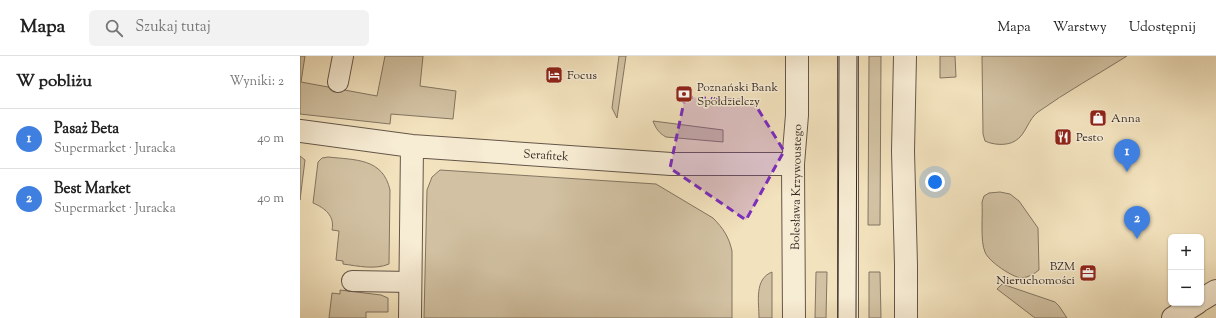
<!DOCTYPE html>
<html lang="pl">
<meta charset="utf-8">
<style>
body{margin:0;font-family:"Sorts Mill Goudy",serif;background:#f2f2f2;color:#222}
.controls{position:absolute;right:12px;bottom:12px;display:grid;overflow:hidden;border-radius:6px;box-shadow:0 1px 3px #0004}
.controls button{width:36px;height:36px;display:grid;place-items:center;padding:0;border:0;border-bottom:1px solid #e0e0e0;background:#fff;color:#222;font:20px sans-serif}
.you{position:absolute;left:635px;top:126px;width:14px;height:14px;margin:-10px;border:3px solid #fff;border-radius:50%;background:#1a73e8;box-shadow:0 0 0 6px #1a73e833}
.badge{display:grid;place-items:center;width:26px;height:26px;border-radius:50%;background:#8f2418;color:#fff;font-size:13px;font-weight:700}
.pin{position:absolute;translate:-50% -33px;filter:drop-shadow(0 1px 2px #0008)}
.pin::after{content:'';position:absolute;top:21px;width:14px;height:12px;background:inherit;clip-path:polygon(0 0,100% 0,50% 100%)}
.list{margin:0;padding:0;list-style:none}
h2{display:flex;justify-content:space-between;align-items:center;height:52px;margin:0;padding:0 16px;font-size:17px}
h2 small{font-size:13px;font-weight:400;color:#767676}
.list li{display:grid;grid-template-columns:26px 1fr auto;gap:12px;align-items:center;box-sizing:border-box;height:60px;padding:0 16px;border-top:1px solid #e0e0e0}
.list b{display:block;font-size:15px;white-space:nowrap}
.list p{margin:0;font-size:13px;white-space:nowrap;color:#767676}
.list em{font-size:13px;font-style:normal;color:#767676}
.icon{flex:none;width:22px;height:22px;fill:none;stroke:currentColor;stroke-width:2;stroke-linecap:round;stroke-linejoin:round}
.map{position:relative;flex:none;width:916px;height:262px;overflow:hidden}
header{display:flex;align-items:center;gap:24px;box-sizing:border-box;height:56px;padding:0 20px;background:#fff;border-bottom:1px solid #e0e0e0}
header strong{font-size:19px}
nav{display:flex;gap:22px;margin-inline-start:auto;font-size:14px}
.search{width:280px;height:36px;background:#f2f2f2;display:flex;align-items:center;gap:10px;box-sizing:border-box;padding:0 14px;border-radius:6px;color:#767676;font-size:15px}
main{display:flex}
aside{flex:1;background:#fff}
.map>svg:first-child{display:block}
.green{fill:#d2c2a3;stroke:#837562}
.lines{fill:none;stroke-linecap:round;stroke-linejoin:round}
.service-casing{stroke:#645649;stroke-width:22}
.minor-casing{stroke:#645649;stroke-width:24}
.tertiary-casing{stroke:#645649;stroke-width:24}
.service{stroke:#f7ecd4;stroke-width:20}
.minor{stroke:#f7ecd4;stroke-width:22}
.tertiary{stroke:#f7ecd4;stroke-width:22}
.tram{stroke:#342822;stroke-width:1}
.marked{fill:#7b2cbf;fill-opacity:0.2;stroke:#7b2cbf;stroke-width:3;stroke-dasharray:8 5;stroke-linejoin:round}
.labels{text-anchor:middle;stroke-width:3;stroke-linejoin:round;paint-order:stroke}
.poi-label{font-size:12px;fill:#342822;stroke:#f7ecd4;text-anchor:start}
.street-label{font-size:12px;fill:#342822;stroke:#f7ecd4}
</style>
<header>
<strong>Mapa</strong>
<div class="search"><svg class="icon" aria-label="search" viewBox="0 0 24 24"><circle cx="10" cy="10" r="6"/><path d="M15 15l6 6"/></svg>Szukaj tutaj</div>
<nav><a>Mapa</a><a>Warstwy</a><a>Udostępnij</a></nav>
</header>
<main>
<aside>
<h2>W pobliżu<small>Wyniki: 2</small></h2>
<ul class="list">
<li><span class="badge" style="background:#3f7fe0">1</span><div><b>Pasaż Beta</b><p>Supermarket · Juracka</p></div><em>40 m</em></li>
<li><span class="badge" style="background:#3f7fe0">2</span><div><b>Best Market</b><p>Supermarket · Juracka</p></div><em>40 m</em></li>
</ul>
</aside>
<div class="map">
<svg width="916" height="262" viewBox="0 0 916 262">
<rect width="100%" height="100%" fill="#f2e2bd"/>
<filter id="stains"><feTurbulence type="fractalNoise" baseFrequency=".005" numOctaves="4"/><feColorMatrix values="0 0 0 0 .2 0 0 0 0 .09 0 0 0 0 .02 0 0 0 .5 -.17"/></filter>
<radialGradient id="worn" r=".72"><stop offset=".6" stop-color="#630" stop-opacity="0"/><stop offset="1" stop-color="#630" stop-opacity=".3"/></radialGradient>
<path class="green" d="M0 0H5L1 26 77 40 85 0H123L120 30 156 35 153 63 91 58 90 68 0 58Z
M319 0H326L317 62 312 52Z
M569 0H581L580 169H568Z
M640 0H655L656 21 640 22Z
M682 0H827C797 19 766 36 738 56 728 63 726 79 715 85 707 90 693 89 685 85L683 78Z
M353 65 423 74V86L366 81C359 77 356 73 353 65Z
M0 100 5 104 0 144Z
M28 101C55 104 83 102 90 134L89 208C75 214 58 210 43 208V205L36 204 39 175 32 174C35 160 25 152 13 147L18 106 22 102Z
M140 114 356 128 413 162C423 172 429 181 432 195V262H124L127 134 132 121Z
M700 136 710 138 719 145 738 172 739 214C734 218 729 221 722 222 713 222 688 205 685 196 680 185 683 159 682 146L684 140 689 137Z
M472 216V262H459C459 246 454 223 472 216Z
M516 216H527L526 262H515Z
M569 216H580L581 262H569Z
M702 228 755 246 759 250 767 262H735L697 233Z
M40 234 81 239 88 242V256H66V262H29L32 237 40 238Z"/>
<g class="lines">
<g class="service-casing">
<path id="service" d="M38 26 43 0
M52 225 110 226
M548 262V0"/>
</g>
<g class="minor-casing">
<path id="minor" d="M0 75 112 90 371 108H493
M901 244 916 235
M110 262 112 90
M873 262 897 247"/>
</g>
<g class="tertiary-casing">
<path id="tertiary" d="M605 0 603 95 606 209V262
M494 262 493 108 497 59V0"/>
</g>
<use href="#service" class="service"/>
<use href="#minor" class="minor"/>
<use href="#tertiary" class="tertiary"/>
<path class="tram" d="M538 262 539 0
M556 262 557 0"/>
</g>
<path class="marked" d="M385 41 453 45 484 95 446 164 370 112Z"/>
<defs>
<g id="hotel-square" transform="scale(0.9)"><rect x="-9" y="-9" width="18" height="18" rx="4" fill="#8f2418" stroke="#f7ecd4"/><path d="M-6-4.5h1.5V1H6V5H4.5V3h-9V5H-6ZM-4 0a1.8 1.8 0 1 1 3.6 0ZM.5 0V-2.5h3Q6-2.5 6 0Z" fill="#fff"/></g>
<g id="bank-square" transform="scale(0.9)"><rect x="-9" y="-9" width="18" height="18" rx="4" fill="#8f2418" stroke="#f7ecd4"/><path d="M-6-4H6V4H-6ZM0-2.3a2.3 2.3 0 1 0 0 4.6a2.3 2.3 0 1 0 0-4.6Z" fill="#fff"/></g>
<g id="shop-square" transform="scale(0.9)"><rect x="-9" y="-9" width="18" height="18" rx="4" fill="#8f2418" stroke="#f7ecd4"/><path d="M-5-2.5h2.3a2.7 3.5 0 0 1 5.4 0H5L5.5 6h-11ZM-1.5-2.5h3a1.5 2.3 0 0 0-3 0Z" fill="#fff"/></g>
<g id="restaurant-square" transform="scale(0.9)"><rect x="-9" y="-9" width="18" height="18" rx="4" fill="#8f2418" stroke="#f7ecd4"/><path d="M-5-6h1v4h1v-4h1v4h1v-4h1v5L-1.5 .5V6h-2V.5L-5-1ZM5-6V6H3V1.5H1.5Q1.5-4 5-6Z" fill="#fff"/></g>
<g id="office-square" transform="scale(0.9)"><rect x="-9" y="-9" width="18" height="18" rx="4" fill="#8f2418" stroke="#f7ecd4"/><path d="M-6-3h4V-5.5h4V-3h4V5H-6ZM-1-4.5V-3h2v-1.5ZM-6 0V1H6V0Z" fill="#fff"/></g>
</defs>
<g fill-rule="evenodd">
<use href="#hotel-square" x="254" y="19"/>
<use href="#bank-square" x="384" y="38"/>
<use href="#shop-square" x="798" y="62"/>
<use href="#restaurant-square" x="763" y="81"/>
<use href="#office-square" x="788" y="217"/>
</g>
<g class="labels">
<g class="poi-label">
<text x="267" y="23">Focus</text>
<text x="397" y="35">Poznański Bank<tspan x="397" dy="14">Spółdzielczy</tspan></text>
<text x="811" y="66">Anna</text>
<text x="776" y="85">Pesto</text>
<text x="775" y="214" text-anchor="end">BZM<tspan x="775" dy="14">Nieruchomości</tspan></text>
</g>
<g class="street-label">
<text transform="translate(246 99) rotate(4)" y="4">Serafitek</text>
<text transform="translate(496 131) rotate(-89)" y="4">Bolesława Krzywoustego</text>
</g>
</g>
<rect width="100%" height="100%" filter="url(#stains)"/>
<rect width="100%" height="100%" fill="url(#worn)"/>
</svg>
<div class="controls">
<button>+</button>
<button>−</button>
</div>
<div class="you"></div>
<div class="pin badge" style="left:827px;top:116px;background:#3f7fe0">1</div>
<div class="pin badge" style="left:837px;top:183px;background:#3f7fe0">2</div>
</div>
</main>
